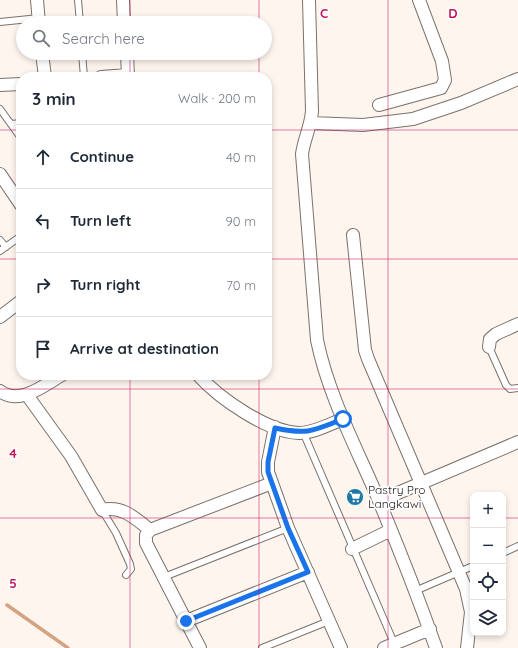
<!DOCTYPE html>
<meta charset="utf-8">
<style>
body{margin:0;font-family:Quicksand,sans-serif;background:#f6f6f7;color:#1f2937}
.controls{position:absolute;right:12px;bottom:12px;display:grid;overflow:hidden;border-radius:8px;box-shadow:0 2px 6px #0003}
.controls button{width:36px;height:36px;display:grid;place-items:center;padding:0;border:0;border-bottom:1px solid #e0e1e3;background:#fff;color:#1f2937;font:20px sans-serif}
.stop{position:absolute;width:12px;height:12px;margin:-9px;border:3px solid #1a73e8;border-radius:50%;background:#fff}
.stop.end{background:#1a73e8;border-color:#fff;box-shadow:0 1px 4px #0008}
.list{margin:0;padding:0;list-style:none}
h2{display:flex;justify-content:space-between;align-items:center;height:52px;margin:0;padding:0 16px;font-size:17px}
h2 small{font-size:13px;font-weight:400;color:#747a83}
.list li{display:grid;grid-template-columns:26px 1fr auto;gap:12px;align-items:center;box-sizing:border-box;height:64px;padding:0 16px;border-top:1px solid #e0e1e3}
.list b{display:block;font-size:15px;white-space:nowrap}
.list em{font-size:13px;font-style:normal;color:#747a83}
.icon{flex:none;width:22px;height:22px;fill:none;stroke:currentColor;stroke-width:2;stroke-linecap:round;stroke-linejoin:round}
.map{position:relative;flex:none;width:518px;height:648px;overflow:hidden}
.search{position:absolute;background:#fff;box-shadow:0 2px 6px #0003;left:16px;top:16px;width:256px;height:44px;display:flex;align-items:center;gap:10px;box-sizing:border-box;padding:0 14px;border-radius:22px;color:#747a83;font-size:15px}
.panel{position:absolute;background:#fff;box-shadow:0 2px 6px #0003;left:16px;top:72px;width:256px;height:308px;border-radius:16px}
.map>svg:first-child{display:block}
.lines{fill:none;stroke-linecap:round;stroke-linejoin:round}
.stream{stroke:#d3a382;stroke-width:3.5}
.lane-casing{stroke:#7b716a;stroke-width:8}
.street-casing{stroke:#7b716a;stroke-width:14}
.lane{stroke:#fff;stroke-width:6}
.street{stroke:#fff;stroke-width:12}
.route{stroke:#1a73e8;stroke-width:5}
.grid{fill:none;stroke:#c2185b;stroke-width:1;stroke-opacity:0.55}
.labels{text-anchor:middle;stroke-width:3.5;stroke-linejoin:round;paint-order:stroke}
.poi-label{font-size:12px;fill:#25211e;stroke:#fff;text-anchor:start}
.grid-label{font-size:13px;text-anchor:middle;font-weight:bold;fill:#c2185b;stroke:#fff;stroke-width:3.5;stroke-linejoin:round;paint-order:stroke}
</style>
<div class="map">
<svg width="518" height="648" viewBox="0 0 518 648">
<rect width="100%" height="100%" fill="#fff5ef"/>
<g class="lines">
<path class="stream" d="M7 605 68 648"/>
<g class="lane-casing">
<path id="lane" d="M78 0 80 23
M0 22 39 18
M82 53 84 77
M0 109 21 138
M11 124 21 123
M0 240 6 247
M0 251 21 236
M489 347 506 385 510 389 518 388
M303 432 394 643
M102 510 116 533 130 564 131 569 126 575
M503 553 518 546
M164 577 288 528
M415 591 473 566
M262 648 329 621"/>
</g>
<g class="street-casing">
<path id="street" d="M37 0 39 23
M123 0 124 23
M309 0 312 111C311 126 304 139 302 154L317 340C328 394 355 445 377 496 398 546 418 597 436 648
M42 53 45 77
M127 53 128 77
M101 77 128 75
M0 85 21 84
M379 105 441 88 445 80 442 61 419 0
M311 123 363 125 413 119 461 103 518 79
M0 174 21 205
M353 235 365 350 368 359 466 589 471 612 467 648
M0 317 21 301
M489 347 490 339 496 334 518 324
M198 375C219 398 267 432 299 433 314 433 330 424 343 419
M0 391C20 406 44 385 62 375
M27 395 71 456 102 510C122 505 135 518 150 530
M275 427 268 462V472L272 483 288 528 341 648
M379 501 518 442
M352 549 391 530
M186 621 308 572
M200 648 146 543V535L150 530 272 483
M384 648 430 629"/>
</g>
<use href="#lane" class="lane"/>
<use href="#street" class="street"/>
</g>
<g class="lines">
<path class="route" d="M186 621 308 572 288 528 268 472V462L275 428C307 435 313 431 343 419"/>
</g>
<path class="grid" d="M130 0V23M259 0V23M388 0V648M130 53V77M259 53V77M0 130H21M267 130H518M0 259H21M267 259H518M130 375V648M259 375V648M0 389H518M0 518H473M503 518H518"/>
<defs>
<g id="supermarket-disc" transform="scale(0.9)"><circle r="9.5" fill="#1d78a6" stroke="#fff"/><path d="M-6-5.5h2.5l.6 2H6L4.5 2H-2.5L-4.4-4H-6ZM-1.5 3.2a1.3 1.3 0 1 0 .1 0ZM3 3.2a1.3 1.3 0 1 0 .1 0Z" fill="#fff"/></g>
</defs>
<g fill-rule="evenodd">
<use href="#supermarket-disc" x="355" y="497"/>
</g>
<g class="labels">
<g class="poi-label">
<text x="368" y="494">Pastry Pro<tspan x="368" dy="14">Langkawi</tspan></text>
</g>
</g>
<g class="grid-label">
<text x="324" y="18">C</text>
<text x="453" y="18">D</text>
<text x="13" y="458">4</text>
<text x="13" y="588">5</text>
</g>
</svg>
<div class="controls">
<button>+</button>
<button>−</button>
<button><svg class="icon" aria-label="locate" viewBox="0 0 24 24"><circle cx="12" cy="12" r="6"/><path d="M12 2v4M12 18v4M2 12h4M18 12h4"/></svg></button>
<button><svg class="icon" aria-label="layers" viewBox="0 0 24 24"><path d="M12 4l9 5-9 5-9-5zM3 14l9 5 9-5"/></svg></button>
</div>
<div class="stop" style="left:343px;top:419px"></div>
<div class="stop end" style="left:186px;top:621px"></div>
<div class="search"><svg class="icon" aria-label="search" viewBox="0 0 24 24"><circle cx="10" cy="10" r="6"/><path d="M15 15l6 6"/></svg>Search here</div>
<section class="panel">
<h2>3 min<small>Walk · 200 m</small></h2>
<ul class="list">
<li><svg class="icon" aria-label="ahead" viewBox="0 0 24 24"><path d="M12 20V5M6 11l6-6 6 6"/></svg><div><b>Continue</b></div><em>40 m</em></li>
<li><svg class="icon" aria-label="left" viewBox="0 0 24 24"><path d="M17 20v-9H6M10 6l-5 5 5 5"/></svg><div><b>Turn left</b></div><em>90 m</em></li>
<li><svg class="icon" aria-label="right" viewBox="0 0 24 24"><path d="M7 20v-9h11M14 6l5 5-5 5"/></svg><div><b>Turn right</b></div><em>70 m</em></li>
<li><svg class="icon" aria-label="arrive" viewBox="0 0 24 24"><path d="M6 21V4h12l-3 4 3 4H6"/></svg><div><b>Arrive at destination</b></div></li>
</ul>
</section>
</div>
